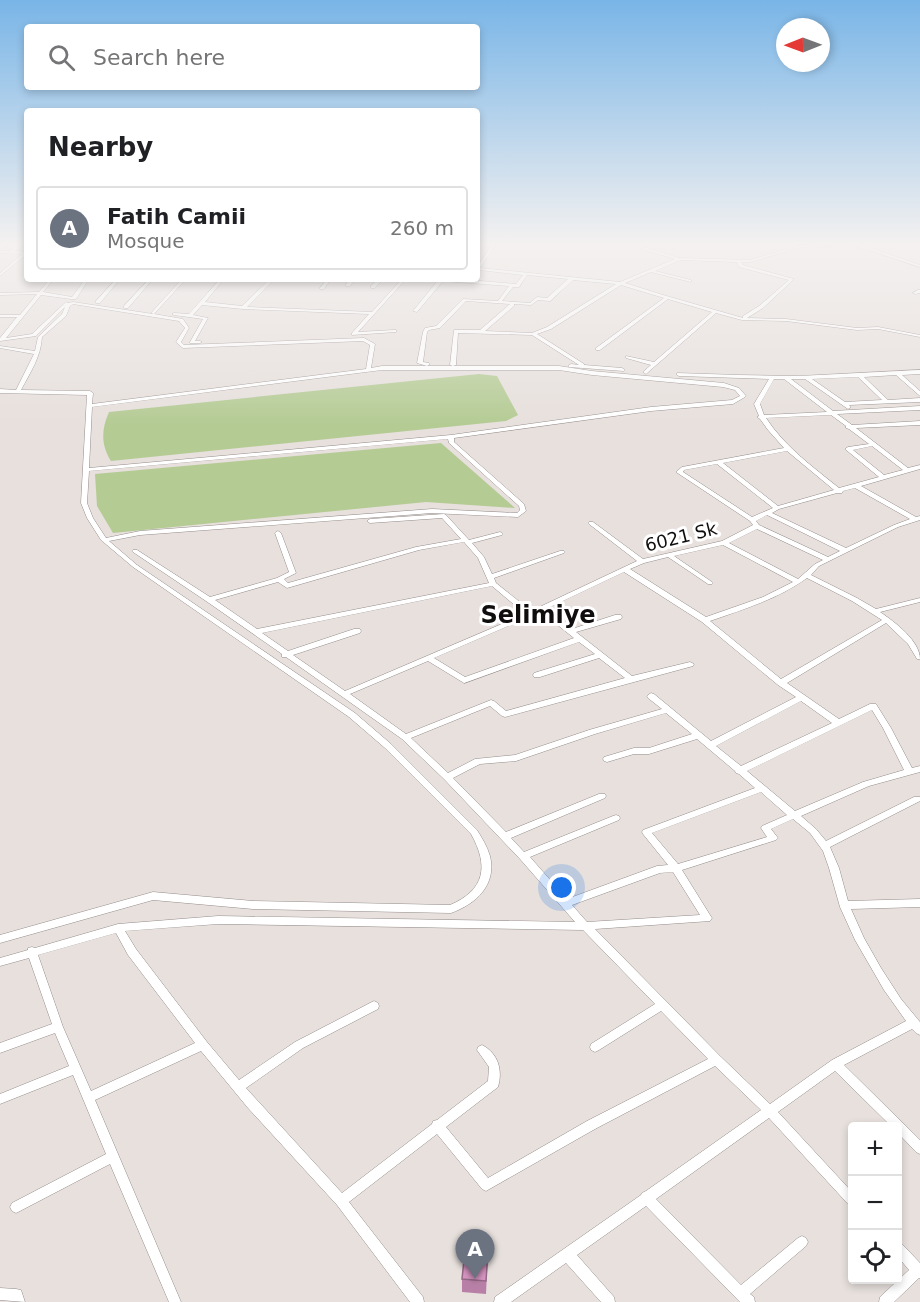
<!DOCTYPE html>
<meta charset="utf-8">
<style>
body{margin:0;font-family:"DejaVu Sans",sans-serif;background:#f6f6f6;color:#202124}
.controls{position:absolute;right:18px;bottom:18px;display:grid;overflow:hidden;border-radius:6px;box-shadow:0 3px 9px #0003}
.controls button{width:54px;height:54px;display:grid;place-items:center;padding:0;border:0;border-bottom:2px solid #e0e0e0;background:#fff;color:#202124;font:30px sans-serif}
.compass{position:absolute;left:776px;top:18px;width:54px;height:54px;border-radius:50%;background:#fff;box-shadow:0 3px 9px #0003;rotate:269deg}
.you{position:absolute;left:562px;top:888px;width:21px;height:21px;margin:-15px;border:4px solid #fff;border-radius:50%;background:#1a73e8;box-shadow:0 0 0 9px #1a73e833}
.badge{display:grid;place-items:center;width:39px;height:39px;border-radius:50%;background:#626de6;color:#fff;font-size:20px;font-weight:700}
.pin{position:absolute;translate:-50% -50px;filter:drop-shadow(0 2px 3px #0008)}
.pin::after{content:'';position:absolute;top:32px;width:21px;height:18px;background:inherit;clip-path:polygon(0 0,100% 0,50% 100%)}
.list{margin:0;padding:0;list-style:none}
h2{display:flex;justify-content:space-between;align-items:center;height:78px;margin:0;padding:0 24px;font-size:26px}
h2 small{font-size:20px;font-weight:400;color:#757577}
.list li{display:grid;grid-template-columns:39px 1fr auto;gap:18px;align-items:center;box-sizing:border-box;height:84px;margin:0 12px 12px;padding:0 12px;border:2px solid #e0e0e0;border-radius:6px}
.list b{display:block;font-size:22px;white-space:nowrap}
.list p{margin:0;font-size:20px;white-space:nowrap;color:#757577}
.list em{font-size:20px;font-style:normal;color:#757577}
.icon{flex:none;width:33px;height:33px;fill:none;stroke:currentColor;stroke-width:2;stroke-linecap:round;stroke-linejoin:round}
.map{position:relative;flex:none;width:920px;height:1302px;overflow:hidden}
.search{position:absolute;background:#fff;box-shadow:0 3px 9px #0003;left:24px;top:24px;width:456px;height:66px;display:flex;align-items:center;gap:15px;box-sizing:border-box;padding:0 21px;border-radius:6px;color:#757577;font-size:22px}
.panel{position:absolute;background:#fff;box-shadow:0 3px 9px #0003;left:24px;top:108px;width:456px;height:174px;border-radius:6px}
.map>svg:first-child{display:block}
.green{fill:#b4cb94}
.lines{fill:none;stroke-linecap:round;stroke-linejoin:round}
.minor-casing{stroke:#948d8b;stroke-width:1}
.minor{fill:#fff;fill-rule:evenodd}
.wall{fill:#b880a6}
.building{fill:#d695c1;stroke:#966887;stroke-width:1.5}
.labels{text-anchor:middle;stroke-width:6;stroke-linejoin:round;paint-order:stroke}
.street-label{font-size:18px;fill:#100e0d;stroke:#fff}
.district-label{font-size:24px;font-weight:bold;fill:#100e0d;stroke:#fff}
</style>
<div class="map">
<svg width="920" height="1302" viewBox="0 0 920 1302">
<rect width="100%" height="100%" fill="#e7e0dd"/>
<path class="green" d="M479 374 497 376 518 415 506 421 111 461C101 445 101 430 109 412Z
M441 443 515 508 426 502 113 533 97 506 95 474Z"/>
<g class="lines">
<g class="minor-casing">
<path id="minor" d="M5 243H11L0 249V246Z
M22 243 27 244 14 251 26 252 27 254 0 276V273L22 254 0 253V251H10Z
M493 243H497L480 268 620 282 675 259 642 249 635 243H640L644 247 679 258 750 260 798 246 825 243H848L798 248 750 262H741L743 265 794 279 763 308 747 318 786 319 857 328 878 327 920 335V337L878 329 857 330 786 321 742 320 716 313 646 374 643 372 651 365 626 358V356L654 362 712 312 668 299 600 350H596V348L664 298 621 285 551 329 537 334 584 364V365L622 368 625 370 624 371 569 367 568 366 571 364 579 365 532 335 458 333 456 365 453 366H559L592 371 724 383 739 388 746 396 745 397 733 404 651 411 454 438V442L524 504 526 511 518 517 432 513 140 535 109 541 137 565 355 713 391 744 477 830C482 838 487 846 490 856 497 885 476 904 451 913L253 909 153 900 0 943V935L153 892 253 901 450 905C485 890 489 866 471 834L385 748 349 717 133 567 101 540 87 518 81 503 87 395 0 393V389L16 390 34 354 0 348V346L35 351 38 337 62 314 65 307 36 336 0 341V338L17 317H0V315H20L37 294 0 295V293L39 292 50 279H54L43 292 72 297 85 279H89L76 299H71L41 295 6 338 32 334 66 302 68 303 73 302 153 314 152 313V312L182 279H186L154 314 183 319 189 328 181 342 184 345 364 338 375 344 371 368 382 366H453L450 365 454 330H480L510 304 466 301 440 328 429 330 427 332 423 362 429 363 430 364 427 366 417 363 423 332 425 328 436 326 463 299 498 301 509 286 443 281 417 312 413 311 439 279H457L516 284 523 275 479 270 477 271V267ZM680 260 737 262 739 267 789 280 759 306 743 316V318L663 295 625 283 651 272 691 282V280L655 271ZM527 275 568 279 547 298 537 297 530 303 502 301 513 287H519ZM573 280 616 284 547 327 532 333 485 331 514 306V304L531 305 538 300 550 301ZM73 304 179 321 185 328 176 342 183 348 363 341 370 345 366 369 92 404 93 393 90 391 21 390C30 373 41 357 42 337L66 316 70 306ZM382 370H559L592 375 723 387 735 390 740 396 732 400 651 407 451 435 89 468 92 407ZM448 439 449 443 519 506 520 510 517 513 432 509 140 531 106 538 93 518 87 503 89 471Z
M848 243H856L920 265V267Z
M116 279H120L100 303H96V301Z
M149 279H153L128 308H124V306Z
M220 279H224L205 302 242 306 270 279H275L247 307 372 312 402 279H406L358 332 394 330H396V332L352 335V333L369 314 243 309 202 305 193 315 208 318 195 341H200L202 342 200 343H190V342L203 319 174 315 172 314 174 313 189 314Z
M327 279H331L324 289H320V288Z
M351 279H356L350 286H346V284Z
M378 279H383L375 288H371V286Z
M918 290H920V293L915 294 913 293Z
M920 370V374L902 375 920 391V396L896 375 864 377 888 400 920 398V402L849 405 851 407 848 409 805 379H791L833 411 920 406V410L837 414 852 425 920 421V425L856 428 908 468 920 465V469L861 486 916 517 920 516V520L898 527 819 566 811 575 857 598 876 609 920 598V602L880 612C895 622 920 641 920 659H917L908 644 886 623 787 683 839 719 870 704H876L891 728 912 768 920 766V772L869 786 801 816 816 829 826 841 914 797H920V801L830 847 839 868 848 901 920 899V907L851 909 864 938 881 968 901 999 920 1022V1035L916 1033 912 1029 844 1065 920 1140V1154L916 1152 898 1133V1126H891L835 1071 778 1112 852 1192V1206L848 1204 769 1118 656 1199 741 1285 798 1238 802 1236 806 1238 808 1242 806 1246 750 1294 754 1297 755 1302H740L646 1206 577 1255 614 1297 615 1302H601L566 1263 511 1302H494L495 1297 641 1195 642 1193 646 1191 761 1110 715 1066 595 1129 486 1191 482 1189 437 1134 349 1202 423 1297 424 1302H410L337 1205 248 1108 201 1051 95 1100 181 1302H169L110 1164 20 1211 16 1213 12 1211 10 1207 12 1203 106 1154 73 1075 0 1104V1094L69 1066 55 1033 0 1053V1043L52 1024 29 958 0 966V958L28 950V948L32 947 35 948 118 924 218 916 575 922 520 859 444 779 402 739 286 657H282V654L206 601 133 552 132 551 133 550H137L210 597 277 578 289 572 275 533 276 532 278 531 281 533 296 573 284 579 288 583 416 547 461 539 442 518 370 523 367 521 370 519 444 514 446 515 469 540 500 532 502 533 503 534 502 535 472 543 484 557 492 574 560 551H564L565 552 564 553 494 578 496 583 531 611 637 561 589 524 588 523 589 522H593L643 559 722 541 753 525 750 521 676 472 682 467 784 448 768 430 760 419 757 417 759 416 754 404 769 379 679 376 677 375V373L739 375 799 376ZM858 377 882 400 845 402 812 379ZM774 379H784L827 412 764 415 760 404ZM831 415 846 426V428L849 429 869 444 848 447 845 449 879 477 839 488C813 467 785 447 766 418ZM872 446 903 470 884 475 853 450ZM787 451 834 490 778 506 723 463ZM717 464 773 508 752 517 683 472 684 470ZM855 488 910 519 894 525 846 548 772 513 779 509 837 493H842L843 491ZM767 515 840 551 828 557 759 525 756 521ZM757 529 823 560 815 564 798 579 729 543ZM464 542 478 558 489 583 257 629 215 600 278 582 287 588 419 550ZM723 545 793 582 763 597 706 617 630 569 644 563 668 557 708 584H712L713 583 712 582 674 556ZM624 572 702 622 778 685 796 697 711 741 654 694 651 693 647 696 648 698 662 709 589 730 515 755 475 759 448 773 411 738 490 706 502 716 505 717 693 666 694 664 690 662 632 676 576 632 621 619 622 617 621 615H615L572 629 546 609ZM807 578 852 601 882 620 781 679 710 621C744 609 778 599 807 578ZM492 586 525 614 345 691 293 655 360 633 361 631 360 629H354L288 651 262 633ZM541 612 574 638 465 677 434 658ZM579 642 595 654 534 673 533 675 534 677H540L599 658 625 678 506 711 494 701 491 700 406 734 350 694 428 661 464 683ZM801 701 832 723 741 766 716 746ZM872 710 883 728 904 770 863 782 795 811 747 771ZM666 713 692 734 649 748H634L604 757 603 759 604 761 607 762 634 754H649L697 739 735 771 736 773 739 774 755 788 643 830 642 832 643 834 668 865 657 866 567 899 530 857 619 820 620 818 619 816 616 815 613 816 524 852 511 838 605 798 606 796 605 794H599L506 832 453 778 480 764 516 761 595 734ZM761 792 787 815 762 826 761 828 767 837 678 864 652 833ZM793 819 810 833 823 851 829 868 840 907 855 940 884 990 906 1021 832 1060 770 1104 720 1056 595 929 710 921 712 918 710 915 682 870 776 840 778 838 771 829ZM673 872 700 915 587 922 572 905 660 873ZM218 924 583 930 655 1004 591 1044 590 1047 591 1050 595 1052 599 1050 661 1011 708 1059 587 1121 488 1178 446 1127 498 1087C503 1070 498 1053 482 1045L478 1047 477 1050 489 1067 488 1081 437 1120 433 1121 432 1124 342 1193 246 1088 303 1048 378 1009 379 1006 378 1003 374 1001 370 1003 295 1042 239 1080 207 1042 136 949 125 931ZM116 933 128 955 195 1043 91 1091 63 1027 38 955Z
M898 1242 902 1244 920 1263V1278H919L894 1302H879L880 1297 909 1270 898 1257Z
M0 1288 16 1289 21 1290 25 1302 0 1300Z"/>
</g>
<use href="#minor" class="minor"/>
</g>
<path class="wall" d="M488 1251 486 1294 462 1292V1279Z"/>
<path class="building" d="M465 1250 488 1251 486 1281 462 1279Z"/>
<linearGradient id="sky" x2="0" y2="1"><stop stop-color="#79b5e7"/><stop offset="0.57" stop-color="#f4f1f0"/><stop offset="1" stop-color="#f4f1f0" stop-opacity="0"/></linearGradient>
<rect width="920" height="426" fill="url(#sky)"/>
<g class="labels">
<g class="street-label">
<text transform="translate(681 537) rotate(-14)" y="6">6021 Sk</text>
</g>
<g class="district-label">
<text x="538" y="623">Selimiye</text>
</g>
</g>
</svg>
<div class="controls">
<button>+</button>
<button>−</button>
<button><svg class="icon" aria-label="locate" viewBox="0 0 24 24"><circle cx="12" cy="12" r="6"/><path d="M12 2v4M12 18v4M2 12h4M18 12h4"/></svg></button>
</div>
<svg class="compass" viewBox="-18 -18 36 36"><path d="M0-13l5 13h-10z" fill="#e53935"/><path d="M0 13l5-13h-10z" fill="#757577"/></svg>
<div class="you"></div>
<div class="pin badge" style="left:475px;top:1279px;background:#6b7280">A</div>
<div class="search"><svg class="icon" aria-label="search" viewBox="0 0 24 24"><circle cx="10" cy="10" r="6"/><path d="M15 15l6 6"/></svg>Search here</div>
<section class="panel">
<h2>Nearby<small></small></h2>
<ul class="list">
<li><span class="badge" style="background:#6b7280">A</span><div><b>Fatih Camii</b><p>Mosque</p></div><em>260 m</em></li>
</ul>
</section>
</div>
